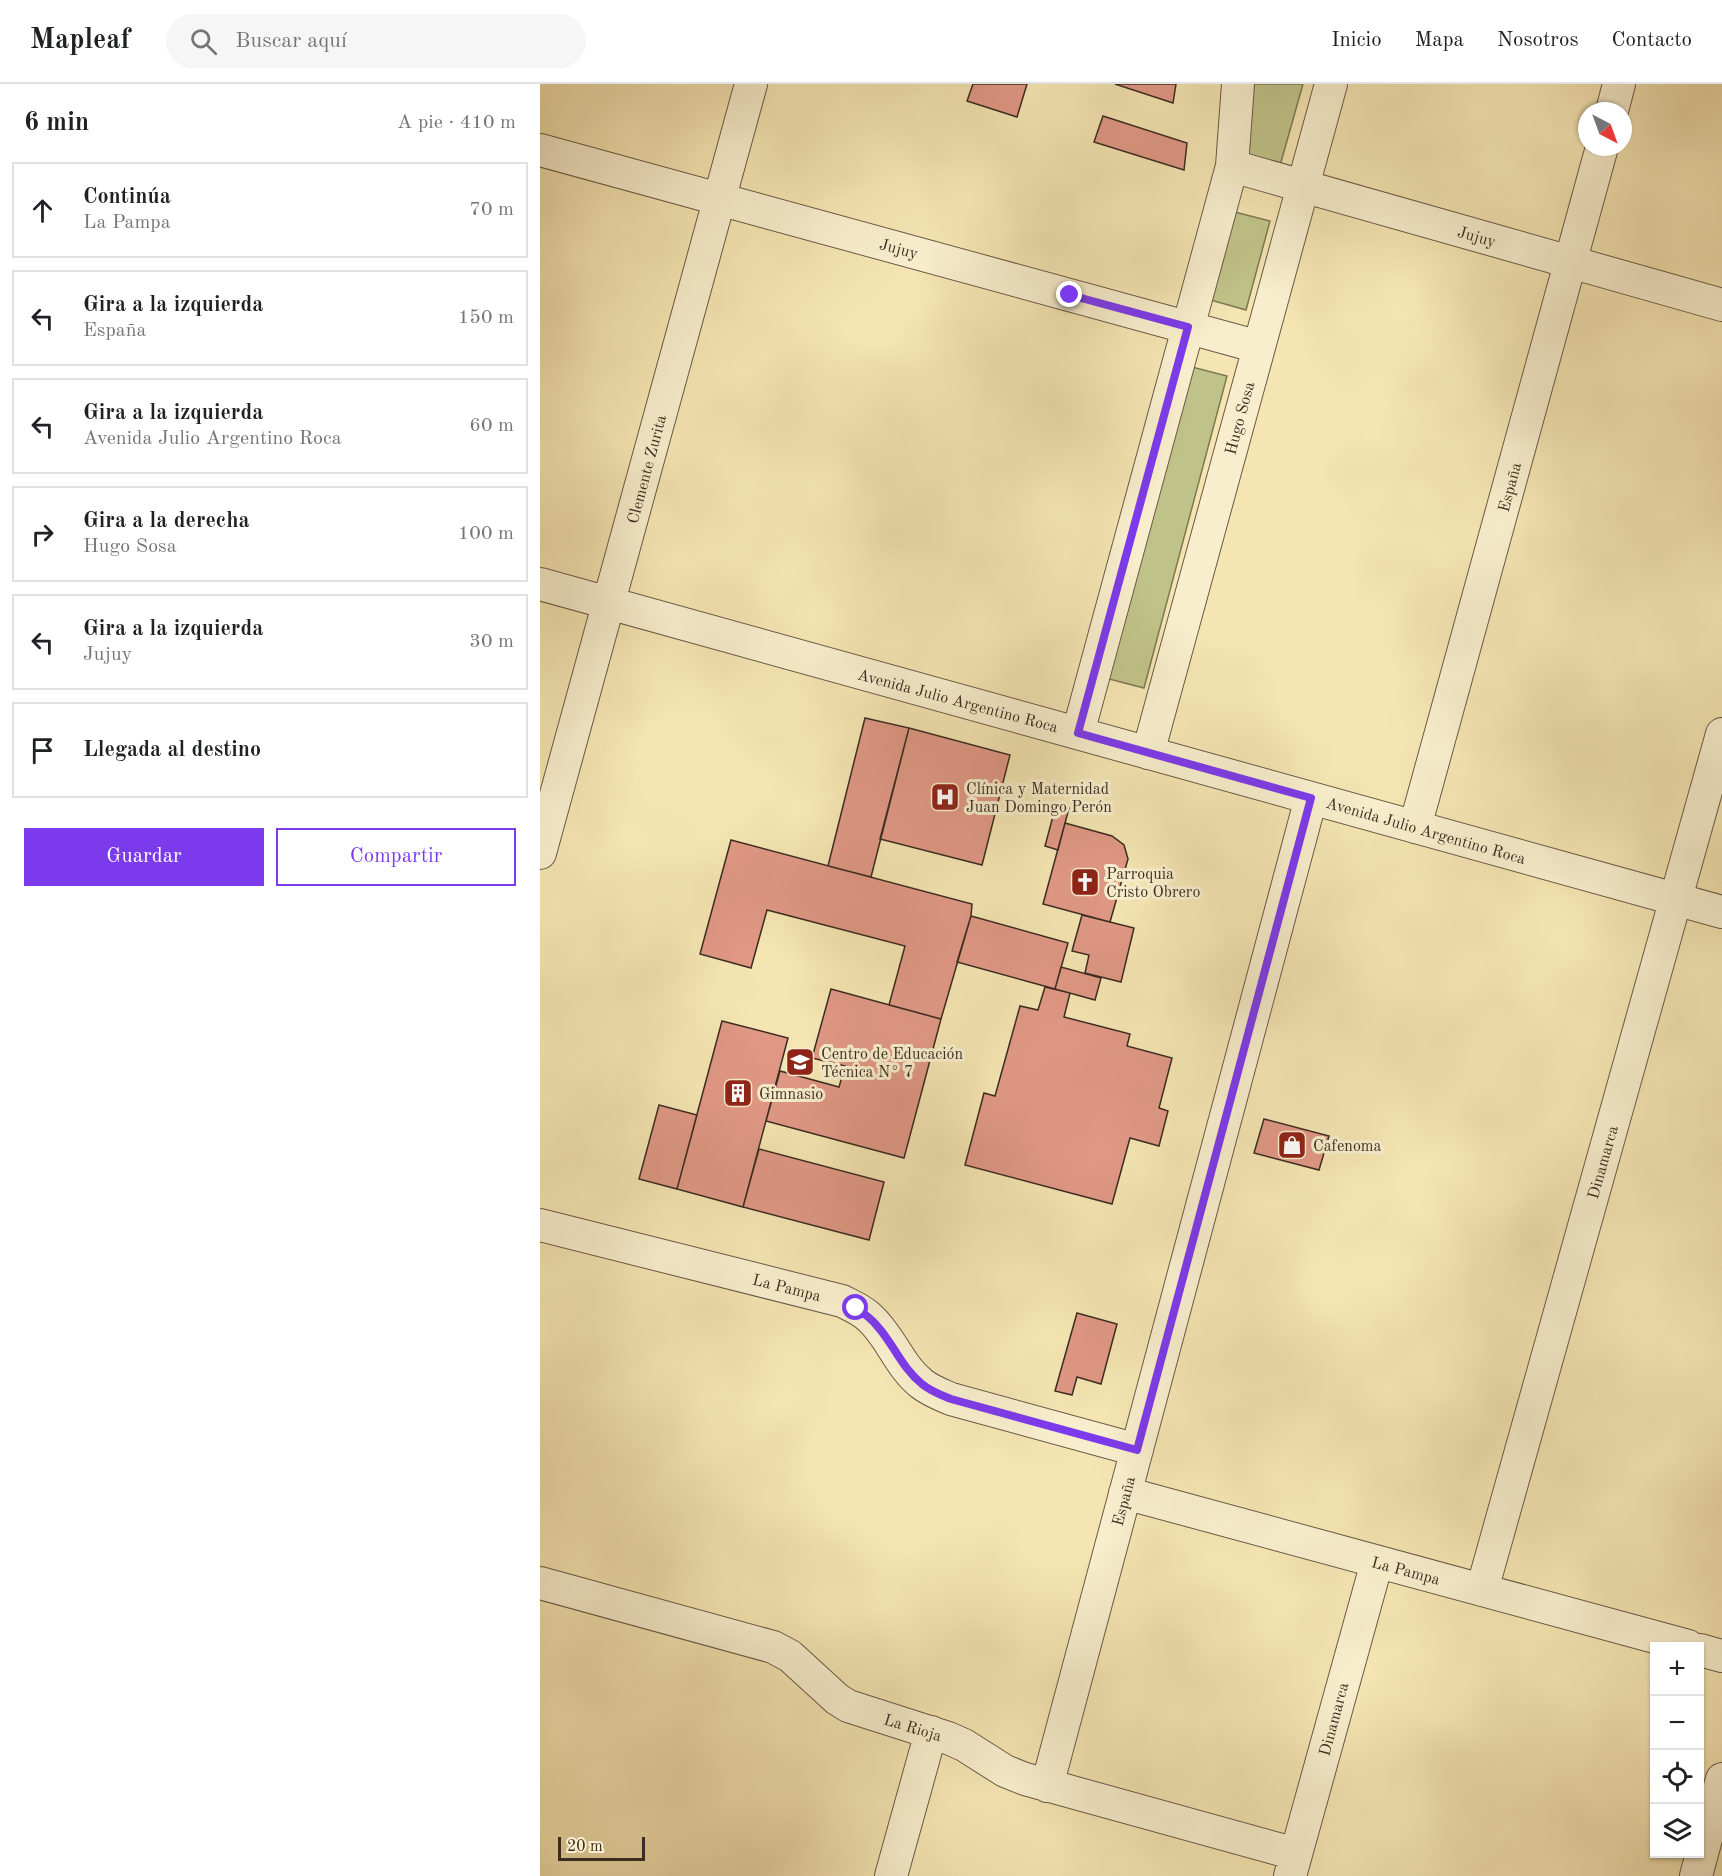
<!DOCTYPE html>
<html lang="es">
<meta charset="utf-8">
<style>
body{margin:0;font-family:"Old Standard TT",serif;background:#f6f6f6;color:#202124}
.controls{position:absolute;right:18px;bottom:18px;display:grid;overflow:hidden;border-radius:0px;box-shadow:0 2px 4px #0004}
.controls button{width:54px;height:54px;display:grid;place-items:center;padding:0;border:0;border-bottom:2px solid #e0e0e0;background:#fff;color:#202124;font:30px sans-serif}
.compass{position:absolute;left:1038px;top:18px;width:54px;height:54px;border-radius:50%;background:#fff;box-shadow:0 2px 4px #0004;rotate:139deg}
.scale{position:absolute;left:18px;bottom:15px;width:87px;box-sizing:border-box;padding-left:6px;border:3px solid #3b2c21;border-top:0;font-size:16px;line-height:21px;white-space:nowrap;color:#3b2c21;-webkit-text-stroke:4px #f8eecd;paint-order:stroke}
.stop{position:absolute;width:18px;height:18px;margin:-14px;border:4px solid #7c3aed;border-radius:50%;background:#fff}
.stop.end{background:#7c3aed;border-color:#fff;box-shadow:0 2px 6px #0008}
.list{margin:0;padding:0;list-style:none}
h2{display:flex;justify-content:space-between;align-items:center;height:78px;margin:0;padding:0 24px;font-size:26px}
h2 small{font-size:20px;font-weight:400;color:#757577}
.list li{display:grid;grid-template-columns:39px 1fr auto;gap:18px;align-items:center;box-sizing:border-box;height:96px;margin:0 12px 12px;padding:0 12px;border:2px solid #e0e0e0;border-radius:0px}
.list b{display:block;font-size:22px;white-space:nowrap}
.list p{margin:0;font-size:20px;white-space:nowrap;color:#757577}
.list em{font-size:20px;font-style:normal;color:#757577}
.actions{display:flex;gap:12px;padding:18px 24px}
.actions a{flex:1;padding:14px 0;border:2px solid #7c3aed;border-radius:0px;text-align:center;font-size:21px;color:#7c3aed}
.actions .main{background:#7c3aed;color:#fff}
.icon{flex:none;width:33px;height:33px;fill:none;stroke:currentColor;stroke-width:2;stroke-linecap:round;stroke-linejoin:round}
.map{position:relative;flex:none;width:1182px;height:1792px;overflow:hidden}
header{display:flex;align-items:center;gap:36px;box-sizing:border-box;height:84px;padding:0 30px;background:#fff;border-bottom:2px solid #e0e0e0}
header strong{font-size:28px}
nav{display:flex;gap:33px;margin-inline-start:auto;font-size:21px}
.search{width:420px;height:54px;background:#f6f6f6;display:flex;align-items:center;gap:15px;box-sizing:border-box;padding:0 21px;border-radius:33px;color:#757577;font-size:22px}
main{display:flex}
aside{flex:1;background:#fff}
.map>svg:first-child{display:block}
.green{fill:#c0c389;stroke:#7e7855;stroke-width:1.5}
.building{fill:#e09885;stroke:#3b2c21;stroke-width:1.5}
.lines{fill:none;stroke-linecap:round;stroke-linejoin:round}
.minor-casing{stroke:#695a45;stroke-width:34}
.minor{stroke:#f8eecd;stroke-width:32}
.route{stroke:#7c3aed;stroke-width:8}
.labels{text-anchor:middle;stroke-width:6;stroke-linejoin:round;paint-order:stroke}
.street-label{font-size:16px;fill:#3b2c21;stroke:#f8eecd}
.poi-label{font-size:16px;fill:#3b2c21;stroke:#f8eecd;text-anchor:start}
</style>
<header>
<strong>Mapleaf</strong>
<div class="search"><svg class="icon" aria-label="search" viewBox="0 0 24 24"><circle cx="10" cy="10" r="6"/><path d="M15 15l6 6"/></svg>Buscar aquí</div>
<nav><a>Inicio</a><a>Mapa</a><a>Nosotros</a><a>Contacto</a></nav>
</header>
<main>
<aside>
<h2>6 min<small>A pie · 410 m</small></h2>
<ul class="list">
<li><svg class="icon" aria-label="ahead" viewBox="0 0 24 24"><path d="M12 20V5M6 11l6-6 6 6"/></svg><div><b>Continúa</b><p>La Pampa</p></div><em>70 m</em></li>
<li><svg class="icon" aria-label="left" viewBox="0 0 24 24"><path d="M17 20v-9H6M10 6l-5 5 5 5"/></svg><div><b>Gira a la izquierda</b><p>España</p></div><em>150 m</em></li>
<li><svg class="icon" aria-label="left" viewBox="0 0 24 24"><path d="M17 20v-9H6M10 6l-5 5 5 5"/></svg><div><b>Gira a la izquierda</b><p>Avenida Julio Argentino Roca</p></div><em>60 m</em></li>
<li><svg class="icon" aria-label="right" viewBox="0 0 24 24"><path d="M7 20v-9h11M14 6l5 5-5 5"/></svg><div><b>Gira a la derecha</b><p>Hugo Sosa</p></div><em>100 m</em></li>
<li><svg class="icon" aria-label="left" viewBox="0 0 24 24"><path d="M17 20v-9H6M10 6l-5 5 5 5"/></svg><div><b>Gira a la izquierda</b><p>Jujuy</p></div><em>30 m</em></li>
<li><svg class="icon" aria-label="arrive" viewBox="0 0 24 24"><path d="M6 21V4h12l-3 4 3 4H6"/></svg><div><b>Llegada al destino</b></div></li>
</ul>
<div class="actions"><a class="main">Guardar</a><a>Compartir</a></div>
</aside>
<div class="map">
<svg width="1182" height="1792" viewBox="0 0 1182 1792">
<rect width="100%" height="100%" fill="#f4e5b2"/>
<filter id="stains"><feTurbulence type="fractalNoise" baseFrequency=".00333" numOctaves="4"/><feColorMatrix values="0 0 0 0 .2 0 0 0 0 .09 0 0 0 0 .02 0 0 0 .5 -.17"/></filter>
<radialGradient id="worn" r=".72"><stop offset=".6" stop-color="#630" stop-opacity="0"/><stop offset="1" stop-color="#630" stop-opacity=".3"/></radialGradient>
<path class="green" d="M707 0H763L739 85 701 74Z
M691 127 730 137 706 226 667 215Z
M648 282 687 292 604 604 565 594Z"/>
<path class="building" d="M433 0H487L477 33 427 17Z
M575 0H636L633 19Z
M563 32 647 59 644 86 554 58Z
M325 634 369 644 331 793 288 782Z
M369 644 470 671 442 781 340 755Z
M516 721 529 724 518 766 505 762Z
M525 739 572 752 584 761 588 775 570 838 503 820Z
M191 756 432 820 431 832 401 935 349 921 365 862 227 826 211 884 160 870Z
M542 831 594 844 581 898 545 889 549 871 532 867Z
M431 832 528 859 515 905 417 878Z
M521 883 561 894 555 916 515 905Z
M505 903 530 909 524 933 590 950 587 962 632 974 619 1024 628 1027 619 1062 590 1054 572 1120 425 1081 444 1009 455 1012 480 922 498 926Z
M291 905 401 935 364 1074 226 1037 240 987 299 1003 305 982 272 974Z
M182 937 248 954 203 1123 137 1105Z
M119 1021 157 1031 137 1105 99 1095Z
M724 1035 789 1052 779 1086 714 1069Z
M219 1065 344 1098 329 1156 203 1123Z
M537 1229 577 1240 561 1300 537 1293 532 1311 515 1307Z"/>
<g class="lines">
<g class="minor-casing">
<path id="minor" d="M1072 27 1079 0
M0 66 719 263
M692 82 1182 221
M0 500 1182 828
M538 649 692 82 698 0
M608 669 791 0
M875 743 1062 63
M0 769 211 0
M0 1141 302 1217C312 1222 322 1226 330 1234 351 1253 359 1282 382 1300 391 1307 402 1311 411 1315L597 1366
M585 1409 1148 1562
M0 1499 233 1563 250 1572 297 1615 308 1622 408 1654 424 1661 465 1687 485 1695 756 1770
M942 1506 1182 650
M1160 1566 1182 1572
M507 1702 771 714
M351 1792 391 1648
M750 1792 837 1478
M1156 1792 1182 1695"/>
</g>
<use href="#minor" class="minor"/>
</g>
<g class="lines">
<path class="route" d="M316 1224C325 1230 332 1235 338 1243 354 1261 362 1284 382 1300 390 1307 401 1311 411 1315L597 1366 771 714 538 649 648 243 530 211"/>
</g>
<defs>
<g id="hospital-square" transform="scale(1.5)"><rect x="-9" y="-9" width="18" height="18" rx="4" fill="#8f2418" stroke="#f8eecd"/><path d="M-5-5h3v3.5h4V-5h3V5h-3V1.5h-4V5h-3Z" fill="#fff"/></g>
<g id="church-square" transform="scale(1.5)"><rect x="-9" y="-9" width="18" height="18" rx="4" fill="#8f2418" stroke="#f8eecd"/><path d="M-1.2-6h2.4v3.5h3.3v2.4h-3.3V6h-2.4V-.1h-3.3v-2.4h3.3Z" fill="#fff"/></g>
<g id="school-square" transform="scale(1.5)"><rect x="-9" y="-9" width="18" height="18" rx="4" fill="#8f2418" stroke="#f8eecd"/><path d="M0-5L7-2L0 1L-7-2ZM-4 1L0 2.5L4 1V4Q0 6-4 4Z" fill="#fff"/></g>
<g id="building-square" transform="scale(1.5)"><rect x="-9" y="-9" width="18" height="18" rx="4" fill="#8f2418" stroke="#f8eecd"/><path d="M-4-6H4V6H1V3H-1V6H-4ZM-2.5-4.3h1.7v1.8h-1.7ZM.8-4.3h1.7v1.8H.8ZM-2.5-1h1.7V.8h-1.7ZM.8-1h1.7V.8H.8Z" fill="#fff"/></g>
<g id="shop-square" transform="scale(1.5)"><rect x="-9" y="-9" width="18" height="18" rx="4" fill="#8f2418" stroke="#f8eecd"/><path d="M-5-2.5h2.3a2.7 3.5 0 0 1 5.4 0H5L5.5 6h-11ZM-1.5-2.5h3a1.5 2.3 0 0 0-3 0Z" fill="#fff"/></g>
</defs>
<g fill-rule="evenodd">
<use href="#hospital-square" x="405" y="713"/>
<use href="#church-square" x="545" y="798"/>
<use href="#school-square" x="260" y="978"/>
<use href="#building-square" x="198" y="1009"/>
<use href="#shop-square" x="752" y="1061"/>
</g>
<g class="labels">
<g class="street-label">
<text transform="translate(937 152) rotate(16)" y="6">Jujuy</text>
<text transform="translate(359 164) rotate(15)" y="6">Jujuy</text>
<text transform="translate(699 334) rotate(-75)" y="6">Hugo Sosa</text>
<text transform="translate(106 385) rotate(-75)" y="6">Clemente Zurita</text>
<text transform="translate(969 403) rotate(-75)" y="6">España</text>
<text transform="translate(418 616) rotate(15)" y="6">Avenida Julio Argentino Roca</text>
<text transform="translate(886 746) rotate(16)" y="6">Avenida Julio Argentino Roca</text>
<text transform="translate(1062 1078) rotate(-74)" y="6">Dinamarca</text>
<text transform="translate(247 1203) rotate(14)" y="6">La Pampa</text>
<text transform="translate(583 1417) rotate(-75)" y="6">España</text>
<text transform="translate(866 1486) rotate(15)" y="6">La Pampa</text>
<text transform="translate(793 1635) rotate(-75)" y="6">Dinamarca</text>
<text transform="translate(373 1643) rotate(17)" y="6">La Rioja</text>
</g>
<g class="poi-label">
<text x="426" y="710">Clínica y Maternidad<tspan x="426" dy="18">Juan Domingo Perón</tspan></text>
<text x="566" y="795">Parroquia<tspan x="566" dy="18">Cristo Obrero</tspan></text>
<text x="281" y="975">Centro de Educación<tspan x="281" dy="18">Técnica N° 7</tspan></text>
<text x="219" y="1015">Gimnasio</text>
<text x="773" y="1067">Cafenoma</text>
</g>
</g>
<rect width="100%" height="100%" filter="url(#stains)"/>
<rect width="100%" height="100%" fill="url(#worn)"/>
</svg>
<div class="controls">
<button>+</button>
<button>−</button>
<button><svg class="icon" aria-label="locate" viewBox="0 0 24 24"><circle cx="12" cy="12" r="6"/><path d="M12 2v4M12 18v4M2 12h4M18 12h4"/></svg></button>
<button><svg class="icon" aria-label="layers" viewBox="0 0 24 24"><path d="M12 4l9 5-9 5-9-5zM3 14l9 5 9-5"/></svg></button>
</div>
<svg class="compass" viewBox="-18 -18 36 36"><path d="M0-13l5 13h-10z" fill="#e53935"/><path d="M0 13l5-13h-10z" fill="#757577"/></svg>
<div class="scale">20 m</div>
<div class="stop" style="left:316px;top:1224px"></div>
<div class="stop end" style="left:530px;top:211px"></div>
</div>
</main>
